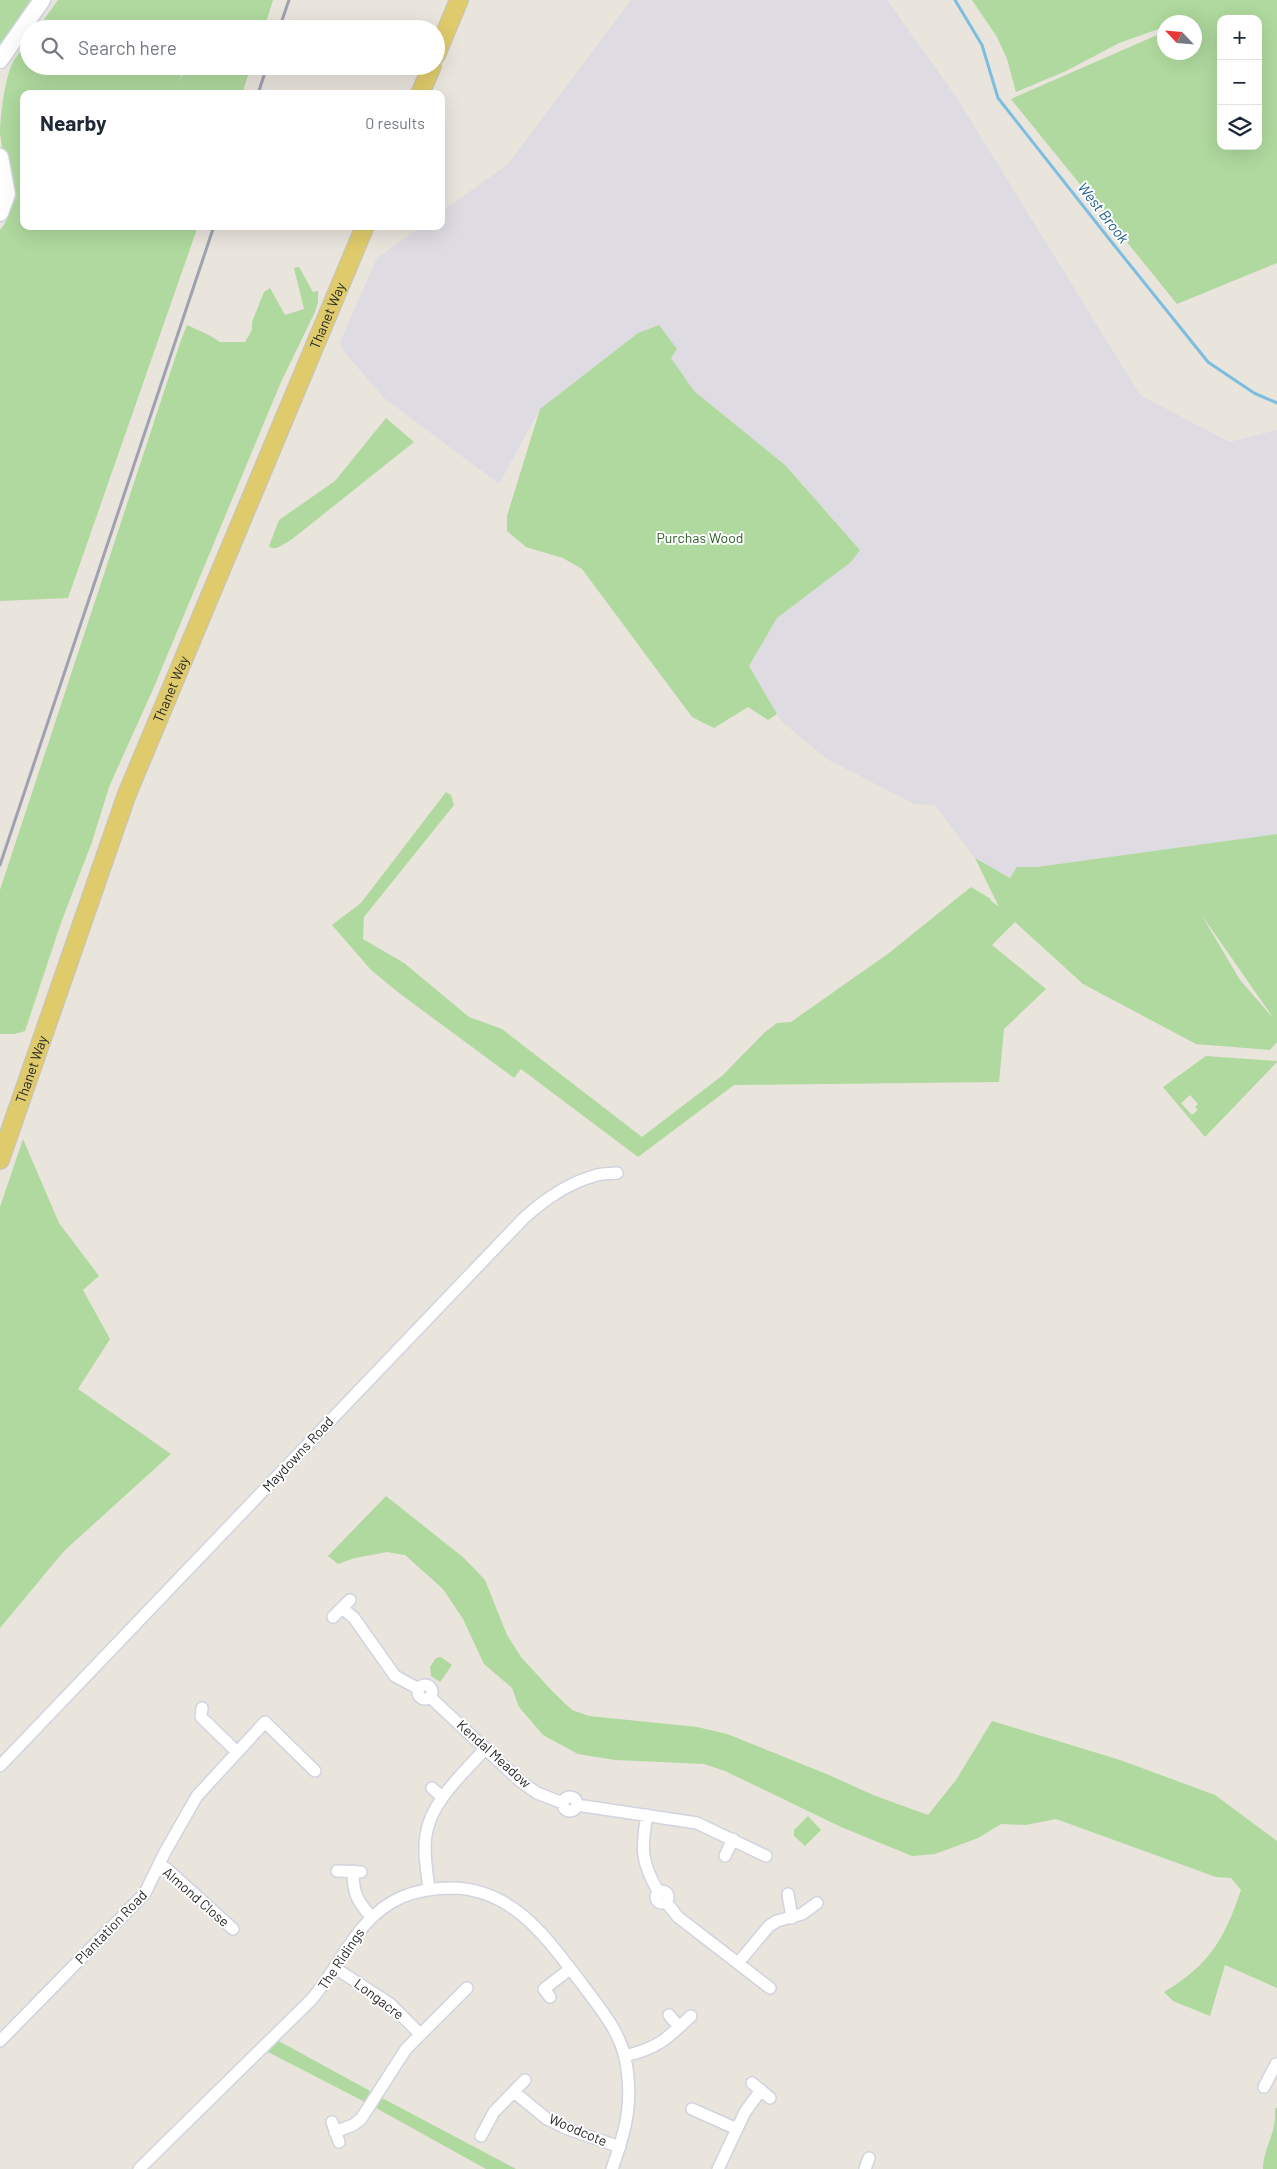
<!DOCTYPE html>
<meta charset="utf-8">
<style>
body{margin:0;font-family:Barlow,sans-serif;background:#f6f6f7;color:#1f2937}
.controls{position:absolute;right:15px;top:15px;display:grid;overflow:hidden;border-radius:10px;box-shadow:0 5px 20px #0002}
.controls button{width:45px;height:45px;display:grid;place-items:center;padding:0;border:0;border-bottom:1px solid #e0e1e3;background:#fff;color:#1f2937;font:25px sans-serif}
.compass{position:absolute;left:1157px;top:15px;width:45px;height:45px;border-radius:50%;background:#fff;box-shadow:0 5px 20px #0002;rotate:296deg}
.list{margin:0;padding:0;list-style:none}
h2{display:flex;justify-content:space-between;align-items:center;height:65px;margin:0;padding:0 20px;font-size:21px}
h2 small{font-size:16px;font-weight:400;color:#747a83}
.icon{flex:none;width:28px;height:28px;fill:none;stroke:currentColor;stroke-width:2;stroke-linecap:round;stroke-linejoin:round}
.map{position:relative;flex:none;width:1277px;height:2169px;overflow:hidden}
.search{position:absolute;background:#fff;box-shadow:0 5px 20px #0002;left:20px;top:20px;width:425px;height:55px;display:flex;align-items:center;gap:12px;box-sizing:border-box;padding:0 18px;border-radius:28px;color:#747a83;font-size:19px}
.panel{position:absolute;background:#fff;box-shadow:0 5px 20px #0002;left:20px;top:90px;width:425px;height:140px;border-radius:10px}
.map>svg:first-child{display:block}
.industrial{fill:#dedce2}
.green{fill:#afd99e;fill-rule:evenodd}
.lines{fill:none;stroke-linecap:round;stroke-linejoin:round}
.stream{stroke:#7bbedf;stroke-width:3}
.street-casing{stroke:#d1d3df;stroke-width:14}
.secondary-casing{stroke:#d1d3df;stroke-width:19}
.primary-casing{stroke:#c3c3c3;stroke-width:20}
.street{stroke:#fff;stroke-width:11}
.secondary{stroke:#fff;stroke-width:16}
.primary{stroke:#dfcb6b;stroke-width:18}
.rail{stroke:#9fa1b0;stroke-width:3}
.labels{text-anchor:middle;stroke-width:4;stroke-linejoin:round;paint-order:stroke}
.street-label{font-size:14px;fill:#282828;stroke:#fff}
.park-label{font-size:14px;fill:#2a5c22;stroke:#fff}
.water-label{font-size:15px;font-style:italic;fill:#1d5c88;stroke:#fff}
</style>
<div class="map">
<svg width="1277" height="2169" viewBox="0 0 1277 2169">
<rect width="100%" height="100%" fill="#e9e4dc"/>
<path class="industrial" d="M631 0H887L957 98 1140 395 1229 442 1277 430V834L1037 867H1017L1010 878 975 858 935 805 914 804 827 759 781 721 749 666 777 618 851 562 860 549 785 465 694 391 671 358 659 325 638 333 540 409 499 484 384 398 345 353 340 342 377 258 422 226H441V212L508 164Z"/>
<path class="green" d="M0 0H32L0 48Z
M58 0H273L264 29H37Z
M972 0H1277V263L1177 304 1011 99 1164 32V52H1194V22H1164V27L1119 43 1066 71 1016 92 1007 59 997 37ZM1221 19H1258V146H1221Z
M29 40V66H188L176 84 190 66H251L242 94H24V226H198L68 598 0 601V230C24 202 4 167 0 134 0 117 5 77 13 62 17 55 24 48 29 40Z
M299 267 313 292 318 291V302L315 312 281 382 154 687 109 787 92 842 62 920 25 1031 14 1034H0V890L181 340 187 325 209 335 220 342H245L252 330V322L264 292 270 288 285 315 304 309 294 268Z
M659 325 677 349 671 358 694 391 785 465 860 550 851 562 777 618 749 666 777 714 768 720 748 707 714 728 692 717 582 569 563 558 526 547 507 531V516L540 409 638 333Z
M386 418 414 442 291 540 277 548H271L269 546 279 520 335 481Z
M446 792 451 795 454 805 364 917 363 939 404 963 469 1017 502 1029 642 1137 723 1075 765 1032 777 1023 791 1022 889 953 971 887 991 899 990 900 999 907 975 858 1010 878 1017 867H1037L1277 834V1042L1270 1050 1196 1044 1083 984 1015 922 992 945 1046 989 1004 1029 999 1082 734 1085 638 1157 521 1069 514 1078 399 993 371 970 332 925 361 903ZM1201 914 1274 1019 1240 980Z
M1206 1056 1277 1061V1062L1205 1137 1163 1087ZM1190 1095 1198 1104 1195 1107 1198 1110 1192 1115 1181 1103Z
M23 1139 59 1223 99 1276 83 1290 110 1339 78 1389 171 1454 64 1551 0 1628V1207Z
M386 1496 464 1558 485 1580 507 1635 521 1657 554 1693 572 1710 589 1716 697 1727 727 1734 829 1775 873 1795 928 1815 956 1780 992 1721 1120 1760 1215 1795 1277 1841V1988L1225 1965 1210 2016 1173 2001 1164 1992C1209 1965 1224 1940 1241 1890L1231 1878 1216 1877 1056 1819 1026 1825 1001 1824 978 1838 935 1854 912 1856 841 1827 725 1771 704 1764 615 1760 578 1754 543 1735 519 1707 512 1688 484 1664 463 1619 443 1589 405 1555 387 1552 355 1558 338 1564 328 1556Z
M441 1657 452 1665 440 1682 431 1676 430 1667 436 1658Z
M808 1816 821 1830 805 1846 794 1836V1830Z
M277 2040 370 2091 365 2102 268 2052Z
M382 2098 516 2169H486L376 2108Z
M1275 2108H1277V2169H1263C1263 2147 1277 2135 1275 2108Z"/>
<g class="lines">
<path class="stream" d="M955 0 982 45 998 98 1110 240 1208 362 1254 393 1277 403"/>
<g class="street-casing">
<path id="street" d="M342 1608 354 1618 395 1676 419 1689
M333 1617 350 1600
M418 1692a7 7 0 1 1 14 0a7 7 0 1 1-14 0Z
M430 1697 520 1781 537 1793 563 1803
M202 1708 201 1717 236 1751
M0 1766 524 1218C544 1200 568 1183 594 1176 601 1173 610 1174 617 1173
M432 1788 442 1797
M563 1804a7 7 0 1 1 14 0a7 7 0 1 1-14 0Z
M577 1805 697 1823 766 1856
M647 1815C641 1848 641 1862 658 1891
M725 1856 733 1839
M159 1865 167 1869 233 1929
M337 1871 361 1872
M353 1871C353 1894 357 1900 371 1917
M429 1889C427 1871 423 1853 426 1835 431 1801 463 1774 485 1749
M656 1897a6 6 0 1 1 12 0a6 6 0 1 1-12 0Z
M788 1894 792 1918
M666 1902 678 1917 770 1988
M738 1963 769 1926 777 1921 802 1914 817 1903
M335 1968 389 2003 419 2033
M550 1997 544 1989 570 1969
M669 2015 679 2027
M0 2041 145 1893 165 1852 197 1796 265 1722 315 1771
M625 2056C658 2048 667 2039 691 2016
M752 2083 770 2098
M1264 2087 1276 2064
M514 2092 547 2119 568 2129 620 2147
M692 2109 737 2129
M332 2122 339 2142
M335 2132 353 2125 361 2119 406 2049 467 1988
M481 2136 494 2112 525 2080
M139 2169 311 2000C342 1965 356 1917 402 1897 418 1890 437 1888 454 1888 515 1890 548 1940 582 1984 599 2007 619 2030 625 2058 634 2100 626 2130 612 2169
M718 2169 745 2112 761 2090
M865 2169 869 2158"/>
</g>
<g class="secondary-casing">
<path id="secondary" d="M0 60 42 0
M0 157 7 194 0 213"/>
</g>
<g class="primary-casing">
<g id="primary">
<path d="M436 55 459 0"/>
<path d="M420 94 432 66"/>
<path id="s1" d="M0 1160 127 794 365 226"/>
</g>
</g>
<use href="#street" class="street"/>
<use href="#secondary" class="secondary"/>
<use href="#primary" class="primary"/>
<path class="rail" d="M279 29 289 0
M258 94 267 66
M0 865 214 226"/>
</g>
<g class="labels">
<g class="street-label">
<text dy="5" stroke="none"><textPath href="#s1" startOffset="906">Thanet Way</textPath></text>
<text dy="5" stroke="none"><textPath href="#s1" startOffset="501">Thanet Way</textPath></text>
<text dy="5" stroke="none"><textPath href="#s1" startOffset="96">Thanet Way</textPath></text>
<text transform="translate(298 1454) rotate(-47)" y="5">Maydowns Road</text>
<text transform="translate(494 1754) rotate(42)" y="5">Kendal Meadow</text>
<text transform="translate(196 1897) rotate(41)" y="5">Almond Close</text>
<text transform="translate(111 1927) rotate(-46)" y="5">Plantation Road</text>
<text transform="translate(341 1959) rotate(-56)" y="5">The Ridings</text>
<text transform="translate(379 1999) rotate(37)" y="5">Longacre</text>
<text transform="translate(578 2130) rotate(23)" y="5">Woodcote</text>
</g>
<g class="park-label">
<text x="700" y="543">Purchas Wood</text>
</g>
<g class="water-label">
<text transform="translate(1103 213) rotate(52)" y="5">West Brook</text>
</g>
</g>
</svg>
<div class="controls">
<button>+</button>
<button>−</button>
<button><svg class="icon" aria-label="layers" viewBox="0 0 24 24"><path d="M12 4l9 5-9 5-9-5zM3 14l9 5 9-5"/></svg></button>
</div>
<svg class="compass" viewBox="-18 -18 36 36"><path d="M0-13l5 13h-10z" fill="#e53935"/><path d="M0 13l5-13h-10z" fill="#747a83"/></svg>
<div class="search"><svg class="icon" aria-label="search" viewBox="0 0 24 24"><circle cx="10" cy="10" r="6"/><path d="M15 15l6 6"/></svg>Search here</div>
<section class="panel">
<h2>Nearby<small>0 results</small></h2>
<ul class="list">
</ul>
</section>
</div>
